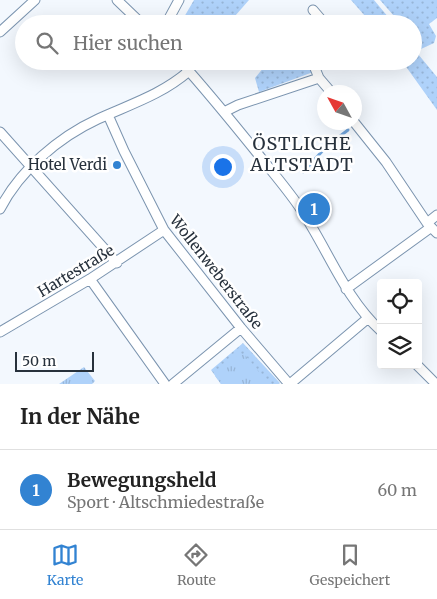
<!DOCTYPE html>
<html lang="de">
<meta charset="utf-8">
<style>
body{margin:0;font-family:Merriweather,serif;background:#f2f2f2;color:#222}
.controls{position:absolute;right:15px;bottom:15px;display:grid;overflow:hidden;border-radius:5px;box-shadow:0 5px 20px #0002}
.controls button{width:45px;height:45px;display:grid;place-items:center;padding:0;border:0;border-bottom:1px solid #e0e0e0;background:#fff;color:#222;font:25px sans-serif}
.compass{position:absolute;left:317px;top:85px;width:45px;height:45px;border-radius:50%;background:#fff;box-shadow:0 5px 20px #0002;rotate:310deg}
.scale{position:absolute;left:15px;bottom:12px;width:79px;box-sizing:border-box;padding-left:5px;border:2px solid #27313c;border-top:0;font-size:14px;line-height:18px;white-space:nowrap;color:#27313c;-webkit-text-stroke:4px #fff;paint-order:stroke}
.you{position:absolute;left:222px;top:166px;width:18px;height:18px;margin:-12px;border:4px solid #fff;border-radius:50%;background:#1a73e8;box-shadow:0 0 0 8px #1a73e833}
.badge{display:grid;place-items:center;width:32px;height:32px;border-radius:50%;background:#3283d2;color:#fff;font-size:16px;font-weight:700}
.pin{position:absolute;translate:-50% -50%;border:2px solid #fff;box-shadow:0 1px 5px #0006}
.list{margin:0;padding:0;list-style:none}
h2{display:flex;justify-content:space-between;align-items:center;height:65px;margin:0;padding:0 20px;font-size:21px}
h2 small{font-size:16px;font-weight:400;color:#767676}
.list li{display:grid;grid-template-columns:32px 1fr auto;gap:15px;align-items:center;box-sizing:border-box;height:80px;padding:0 20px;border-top:1px solid #e0e0e0}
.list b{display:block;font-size:19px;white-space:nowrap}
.list p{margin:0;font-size:16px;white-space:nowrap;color:#767676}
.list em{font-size:16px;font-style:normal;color:#767676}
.icon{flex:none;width:28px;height:28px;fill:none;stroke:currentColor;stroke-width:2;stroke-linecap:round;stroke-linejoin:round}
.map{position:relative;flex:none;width:437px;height:384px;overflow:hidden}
.search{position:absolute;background:#fff;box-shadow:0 5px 20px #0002;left:15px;right:15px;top:15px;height:55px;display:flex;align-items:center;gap:12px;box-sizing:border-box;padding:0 18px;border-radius:28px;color:#767676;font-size:19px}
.sheet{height:145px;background:#fff}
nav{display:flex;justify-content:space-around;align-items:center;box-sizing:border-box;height:70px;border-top:1px solid #e0e0e0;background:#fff;font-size:14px;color:#767676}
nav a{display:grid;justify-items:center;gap:2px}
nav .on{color:#3283d2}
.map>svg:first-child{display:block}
.grass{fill:url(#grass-dots)}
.park{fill:url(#park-tufts)}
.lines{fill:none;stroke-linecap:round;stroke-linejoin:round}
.stream{stroke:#6fa2d8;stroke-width:3}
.street-casing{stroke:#7b94af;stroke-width:11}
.street{stroke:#fff;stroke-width:9}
.poi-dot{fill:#3283d2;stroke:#fff;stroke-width:2}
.labels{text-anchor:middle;stroke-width:5;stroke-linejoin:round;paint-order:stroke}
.poi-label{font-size:15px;fill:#27313c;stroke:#fff;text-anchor:end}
.street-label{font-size:15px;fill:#27313c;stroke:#fff}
.quarter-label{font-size:18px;letter-spacing:1px;fill:#27313c;stroke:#fff}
</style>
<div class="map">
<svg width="437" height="384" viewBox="0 0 437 384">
<defs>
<pattern id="grass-dots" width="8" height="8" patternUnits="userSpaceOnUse" patternTransform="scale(1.25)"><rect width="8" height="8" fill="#afd2fa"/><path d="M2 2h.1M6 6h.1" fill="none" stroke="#97b5d7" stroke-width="1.8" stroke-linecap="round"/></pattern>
<pattern id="park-tufts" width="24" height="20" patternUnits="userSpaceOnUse" patternTransform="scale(1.25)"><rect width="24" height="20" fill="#afd2fa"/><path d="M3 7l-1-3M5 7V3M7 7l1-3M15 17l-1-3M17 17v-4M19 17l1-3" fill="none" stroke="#97b5d7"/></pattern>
</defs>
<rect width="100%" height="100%" fill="#f3f8fe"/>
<path class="grass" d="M194 0H249L228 24H180Z
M351 0H374L394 24H372Z
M380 0H437V18L429 24 436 36 434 43 421 49 413 39V24H401Z
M413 48 437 77V110L402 61H413Z
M269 61H312L316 71 259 92 255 78Z
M243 343 280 383 279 384H221L211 370Z"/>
<path class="park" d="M244 354 268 382 267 384H221L215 376C223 363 229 357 244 354Z
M84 367 95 381 92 384H59Z"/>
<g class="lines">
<path class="stream" d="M303 172 327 146 348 130"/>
<g class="street-casing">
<path id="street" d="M117 0 142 24
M313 10 325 24
M166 24 179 0
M0 32 35 0
M180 61C207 91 233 123 258 154 273 173 289 191 302 211 329 252 345 298 381 331
M312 61 319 78 331 92
M224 112 238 105 319 78
M108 115 124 151 164 230 241 328 289 384
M354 122 386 162 427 223 437 233
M0 132 117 263
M0 209C20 170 59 137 98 119 131 104 161 95 189 71
M427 223 437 215
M90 279 165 384
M346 289 430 228
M0 332 90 279 164 230
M417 365 436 384
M173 384 241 328
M290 384 367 319"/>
</g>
<use href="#street" class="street"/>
</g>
<circle class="poi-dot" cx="117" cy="165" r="5"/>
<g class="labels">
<g class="poi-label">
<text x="107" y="170">Hotel Verdi</text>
</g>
<g class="street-label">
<text transform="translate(76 271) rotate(-31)" y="5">Hartestraße</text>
<text transform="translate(216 272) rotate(52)" y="5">Wollenweberstraße</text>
</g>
<g class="quarter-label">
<text x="302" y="150">ÖSTLICHE<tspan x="302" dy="21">ALTSTADT</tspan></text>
</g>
</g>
</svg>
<div class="controls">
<button><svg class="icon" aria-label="locate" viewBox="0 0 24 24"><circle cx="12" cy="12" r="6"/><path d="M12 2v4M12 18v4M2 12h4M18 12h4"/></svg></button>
<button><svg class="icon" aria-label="layers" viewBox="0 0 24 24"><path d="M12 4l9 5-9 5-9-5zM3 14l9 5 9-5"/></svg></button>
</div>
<svg class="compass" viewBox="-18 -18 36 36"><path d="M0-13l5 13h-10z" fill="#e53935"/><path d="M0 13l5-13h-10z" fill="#767676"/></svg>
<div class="scale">50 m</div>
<div class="you"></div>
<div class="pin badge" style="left:314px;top:209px">1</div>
<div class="search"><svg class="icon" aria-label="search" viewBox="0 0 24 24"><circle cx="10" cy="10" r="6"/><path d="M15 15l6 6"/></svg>Hier suchen</div>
</div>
<section class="sheet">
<h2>In der Nähe<small></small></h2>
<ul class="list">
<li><span class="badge">1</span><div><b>Bewegungsheld</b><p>Sport · Altschmiedestraße</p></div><em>60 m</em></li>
</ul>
</section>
<nav>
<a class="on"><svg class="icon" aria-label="map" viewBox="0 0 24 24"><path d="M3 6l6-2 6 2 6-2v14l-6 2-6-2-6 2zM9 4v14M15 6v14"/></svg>Karte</a>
<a><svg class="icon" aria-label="directions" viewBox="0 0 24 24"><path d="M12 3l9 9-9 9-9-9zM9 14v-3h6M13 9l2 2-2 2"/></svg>Route</a>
<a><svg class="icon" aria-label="saved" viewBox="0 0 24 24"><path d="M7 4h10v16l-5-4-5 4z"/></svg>Gespeichert</a>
</nav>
